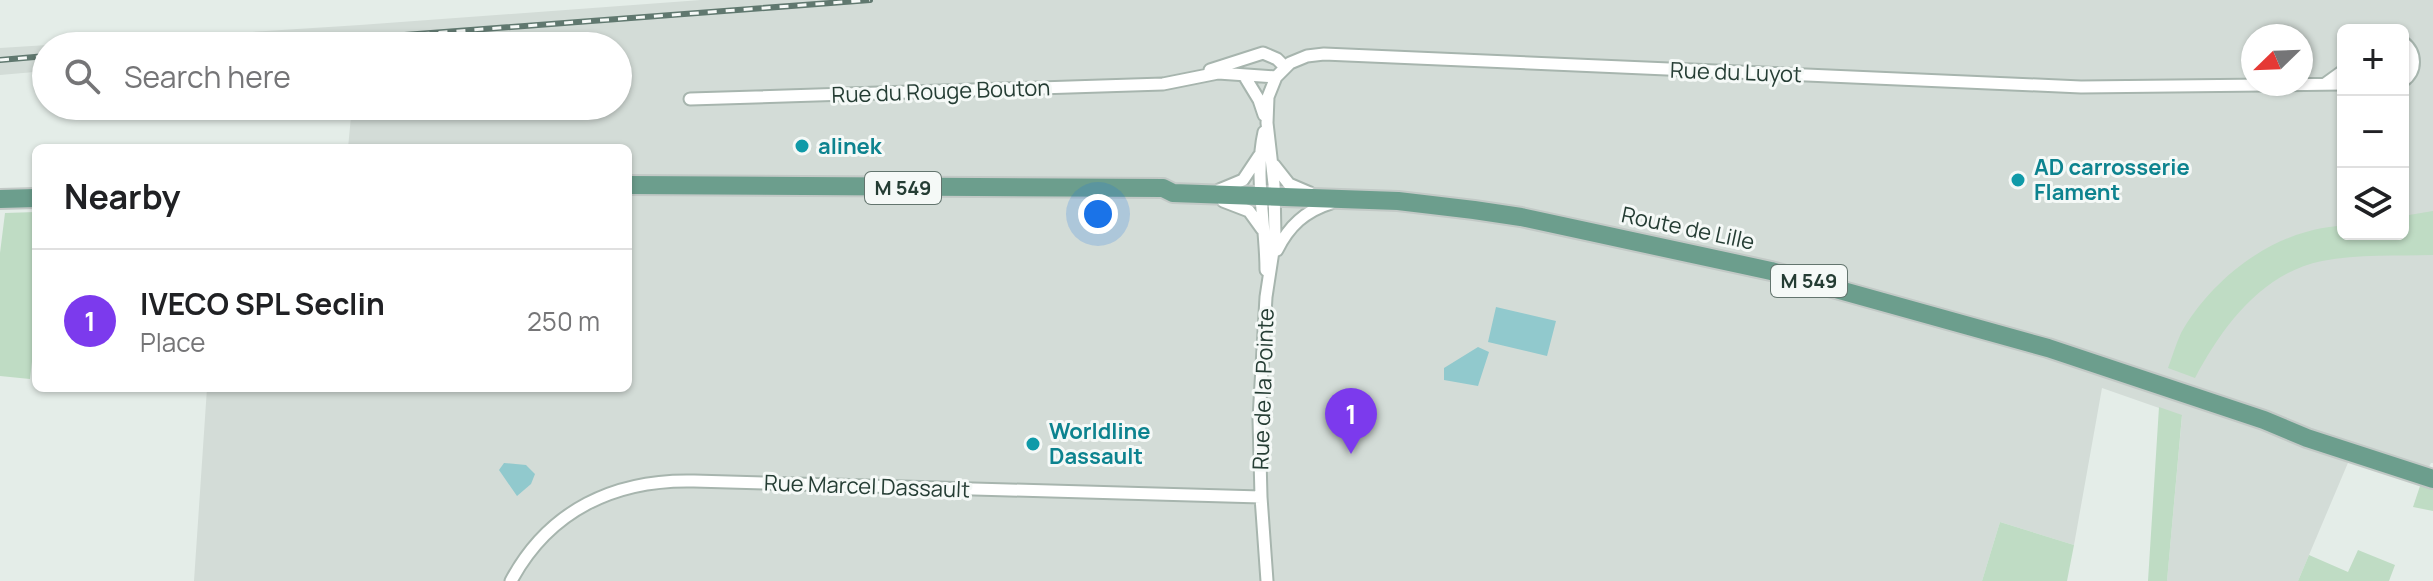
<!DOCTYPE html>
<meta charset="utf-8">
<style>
body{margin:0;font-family:Manrope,sans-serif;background:#f2f2f2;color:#202124}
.controls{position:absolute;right:24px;top:24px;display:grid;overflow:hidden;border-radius:12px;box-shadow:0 2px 6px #0004}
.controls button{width:72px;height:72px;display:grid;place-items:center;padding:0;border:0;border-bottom:2px solid #e0e0e0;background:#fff;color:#202124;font:40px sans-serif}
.compass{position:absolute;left:2241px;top:24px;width:72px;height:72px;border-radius:50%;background:#fff;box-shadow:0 2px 6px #0004;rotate:247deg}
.you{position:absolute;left:1098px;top:214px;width:28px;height:28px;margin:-20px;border:6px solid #fff;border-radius:50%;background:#1a73e8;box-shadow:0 0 0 12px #1a73e833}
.badge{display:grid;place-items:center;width:52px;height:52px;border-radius:50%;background:#7c3aed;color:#fff;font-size:26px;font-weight:700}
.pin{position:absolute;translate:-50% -66px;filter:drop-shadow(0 2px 4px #0008)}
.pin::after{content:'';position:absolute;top:42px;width:28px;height:24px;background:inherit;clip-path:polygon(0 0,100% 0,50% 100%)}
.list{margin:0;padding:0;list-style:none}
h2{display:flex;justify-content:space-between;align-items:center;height:104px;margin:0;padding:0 32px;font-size:34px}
h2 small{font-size:26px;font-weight:400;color:#757577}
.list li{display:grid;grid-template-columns:52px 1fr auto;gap:24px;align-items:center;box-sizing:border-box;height:144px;padding:0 32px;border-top:2px solid #e0e0e0}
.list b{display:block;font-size:30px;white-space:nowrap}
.list p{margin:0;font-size:26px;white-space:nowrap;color:#757577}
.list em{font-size:26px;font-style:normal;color:#757577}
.icon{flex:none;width:44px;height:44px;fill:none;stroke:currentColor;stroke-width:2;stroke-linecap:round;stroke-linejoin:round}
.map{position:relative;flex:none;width:2433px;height:581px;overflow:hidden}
.search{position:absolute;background:#fff;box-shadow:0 2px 6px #0004;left:32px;top:32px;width:600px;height:88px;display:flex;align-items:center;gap:20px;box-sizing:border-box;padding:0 28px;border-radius:44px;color:#757577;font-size:30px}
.panel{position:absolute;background:#fff;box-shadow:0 2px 6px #0004;left:32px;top:144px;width:600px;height:248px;border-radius:12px}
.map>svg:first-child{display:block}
.built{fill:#d3dcd7;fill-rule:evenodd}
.green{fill:#bfdcc4}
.water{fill:#91c9cd}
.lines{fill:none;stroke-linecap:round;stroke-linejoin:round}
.street-casing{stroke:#a7b5ae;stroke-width:15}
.primary-casing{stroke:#c2c9c6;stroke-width:22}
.street{stroke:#fff;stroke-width:11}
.primary{stroke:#6c9e8d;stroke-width:18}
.rail-casing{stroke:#60786f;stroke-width:6}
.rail{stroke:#f5f9f7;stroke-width:3;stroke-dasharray:9;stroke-linecap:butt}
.culture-dot{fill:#0f9aa8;stroke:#f5f9f7;stroke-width:3}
.labels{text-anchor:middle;stroke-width:6;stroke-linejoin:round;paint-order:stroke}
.shield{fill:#f5f9f7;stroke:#63756e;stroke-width:2}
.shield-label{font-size:20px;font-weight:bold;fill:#253d34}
.street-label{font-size:22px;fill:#253d34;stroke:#f5f9f7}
.culture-label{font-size:22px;font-weight:bold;fill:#0d838f;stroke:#f5f9f7;text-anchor:start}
</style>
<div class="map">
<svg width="2433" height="581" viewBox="0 0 2433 581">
<rect width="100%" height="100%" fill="#e4ede8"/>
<path class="built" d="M701 0H2433V463H2431L2422 480 2350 458 2298 581H2167L2182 416 2102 388 2074 545 2000 522 1982 581H194L207 388H628V148H348L352 106H618V46H46V71L0 75V48L360 25ZM2343 30H2403V234H2343ZM2253 36H2301V84H2253Z"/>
<path class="green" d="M2433 211V255C2397 256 2358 254 2322 261 2262 273 2222 327 2195 378L2168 368C2172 357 2176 344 2181 333 2207 287 2255 246 2306 232 2318 228 2331 227 2343 225V234H2403V216Z
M36 212V325L30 379 0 376V253L5 213Z
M2159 407 2182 415 2167 581H2148Z
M2422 480 2433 483V511L2413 507Z
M2000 522 2074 545 2067 581H1982Z
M2358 550 2395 565 2389 581H2298L2309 555 2348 572Z"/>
<path class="water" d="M1496 307 1556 321 1547 356 1488 342Z
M1478 347 1489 352 1478 386 1444 380V368Z
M504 463 526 465 535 474 531 484 517 496 499 470Z"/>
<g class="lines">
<g class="street-casing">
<path id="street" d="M2403 42C2417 53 2417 71 2403 81
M1210 70 1263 53 1277 59 1285 67
M1245 77 1259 100 1264 115
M2325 84 2343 71
M690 99 1163 84 1218 73 1276 77
M1264 132C1254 176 1266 225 1266 270
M1274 165 1289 184 1310 193
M1219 190 1243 180 1259 156
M1223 201 1249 211 1262 229
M1277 250C1289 226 1305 211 1331 203
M511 581C549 510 615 479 694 481L1261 497
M1267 581 1261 497 1259 419 1266 297 1275 238 1274 184 1267 123 1268 97 1276 77 1290 63 1307 56 1324 54 2081 87 2343 84"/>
</g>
<g class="primary-casing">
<path id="primary" d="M628 185 1163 188 1173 193 1398 201 1474 210 1521 217 1771 271 2048 348 2264 420 2307 438 2433 479
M0 199 36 198"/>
</g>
<use href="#street" class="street"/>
<use href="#primary" class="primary"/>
<g class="rail-casing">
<path id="rail" d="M187 46 271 40
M259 46 870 0
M0 60 46 56"/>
</g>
<use href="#rail" class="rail"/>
</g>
<g class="culture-dot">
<circle cx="802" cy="146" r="8"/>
<circle cx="2018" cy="180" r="8"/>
<circle cx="1033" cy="444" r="8"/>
</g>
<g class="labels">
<g class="shield">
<rect x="865" y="172" width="76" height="32" rx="6"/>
<rect x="1771" y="265" width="76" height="32" rx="6"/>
</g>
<g class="shield-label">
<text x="903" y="195">M 549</text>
<text x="1809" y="288">M 549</text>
</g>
<g class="street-label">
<text transform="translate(1736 72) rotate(2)" y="8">Rue du Luyot</text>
<text transform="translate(941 91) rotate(-2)" y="8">Rue du Rouge Bouton</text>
<text transform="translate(1688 228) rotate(12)" y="8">Route de Lille</text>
<text transform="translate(1263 389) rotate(-88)" y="8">Rue de la Pointe</text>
<text transform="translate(867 486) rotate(2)" y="8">Rue Marcel Dassault</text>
</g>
<g class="culture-label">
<text x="818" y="154">alinek</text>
<text x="2034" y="175">AD carrosserie<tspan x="2034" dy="25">Flament</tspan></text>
<text x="1049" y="439">Worldline<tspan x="1049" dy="25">Dassault</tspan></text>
</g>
</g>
</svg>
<div class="controls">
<button>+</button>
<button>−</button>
<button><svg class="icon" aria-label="layers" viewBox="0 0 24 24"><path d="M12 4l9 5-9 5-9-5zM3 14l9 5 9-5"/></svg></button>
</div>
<svg class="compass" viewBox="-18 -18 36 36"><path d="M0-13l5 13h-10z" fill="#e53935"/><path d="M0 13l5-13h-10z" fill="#757577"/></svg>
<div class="you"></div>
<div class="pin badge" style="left:1351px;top:454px">1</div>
<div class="search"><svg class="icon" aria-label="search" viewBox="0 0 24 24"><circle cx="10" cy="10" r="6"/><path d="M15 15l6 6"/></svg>Search here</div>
<section class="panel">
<h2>Nearby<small></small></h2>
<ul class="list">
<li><span class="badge">1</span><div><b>IVECO SPL Seclin</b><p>Place</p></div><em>250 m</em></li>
</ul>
</section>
</div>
